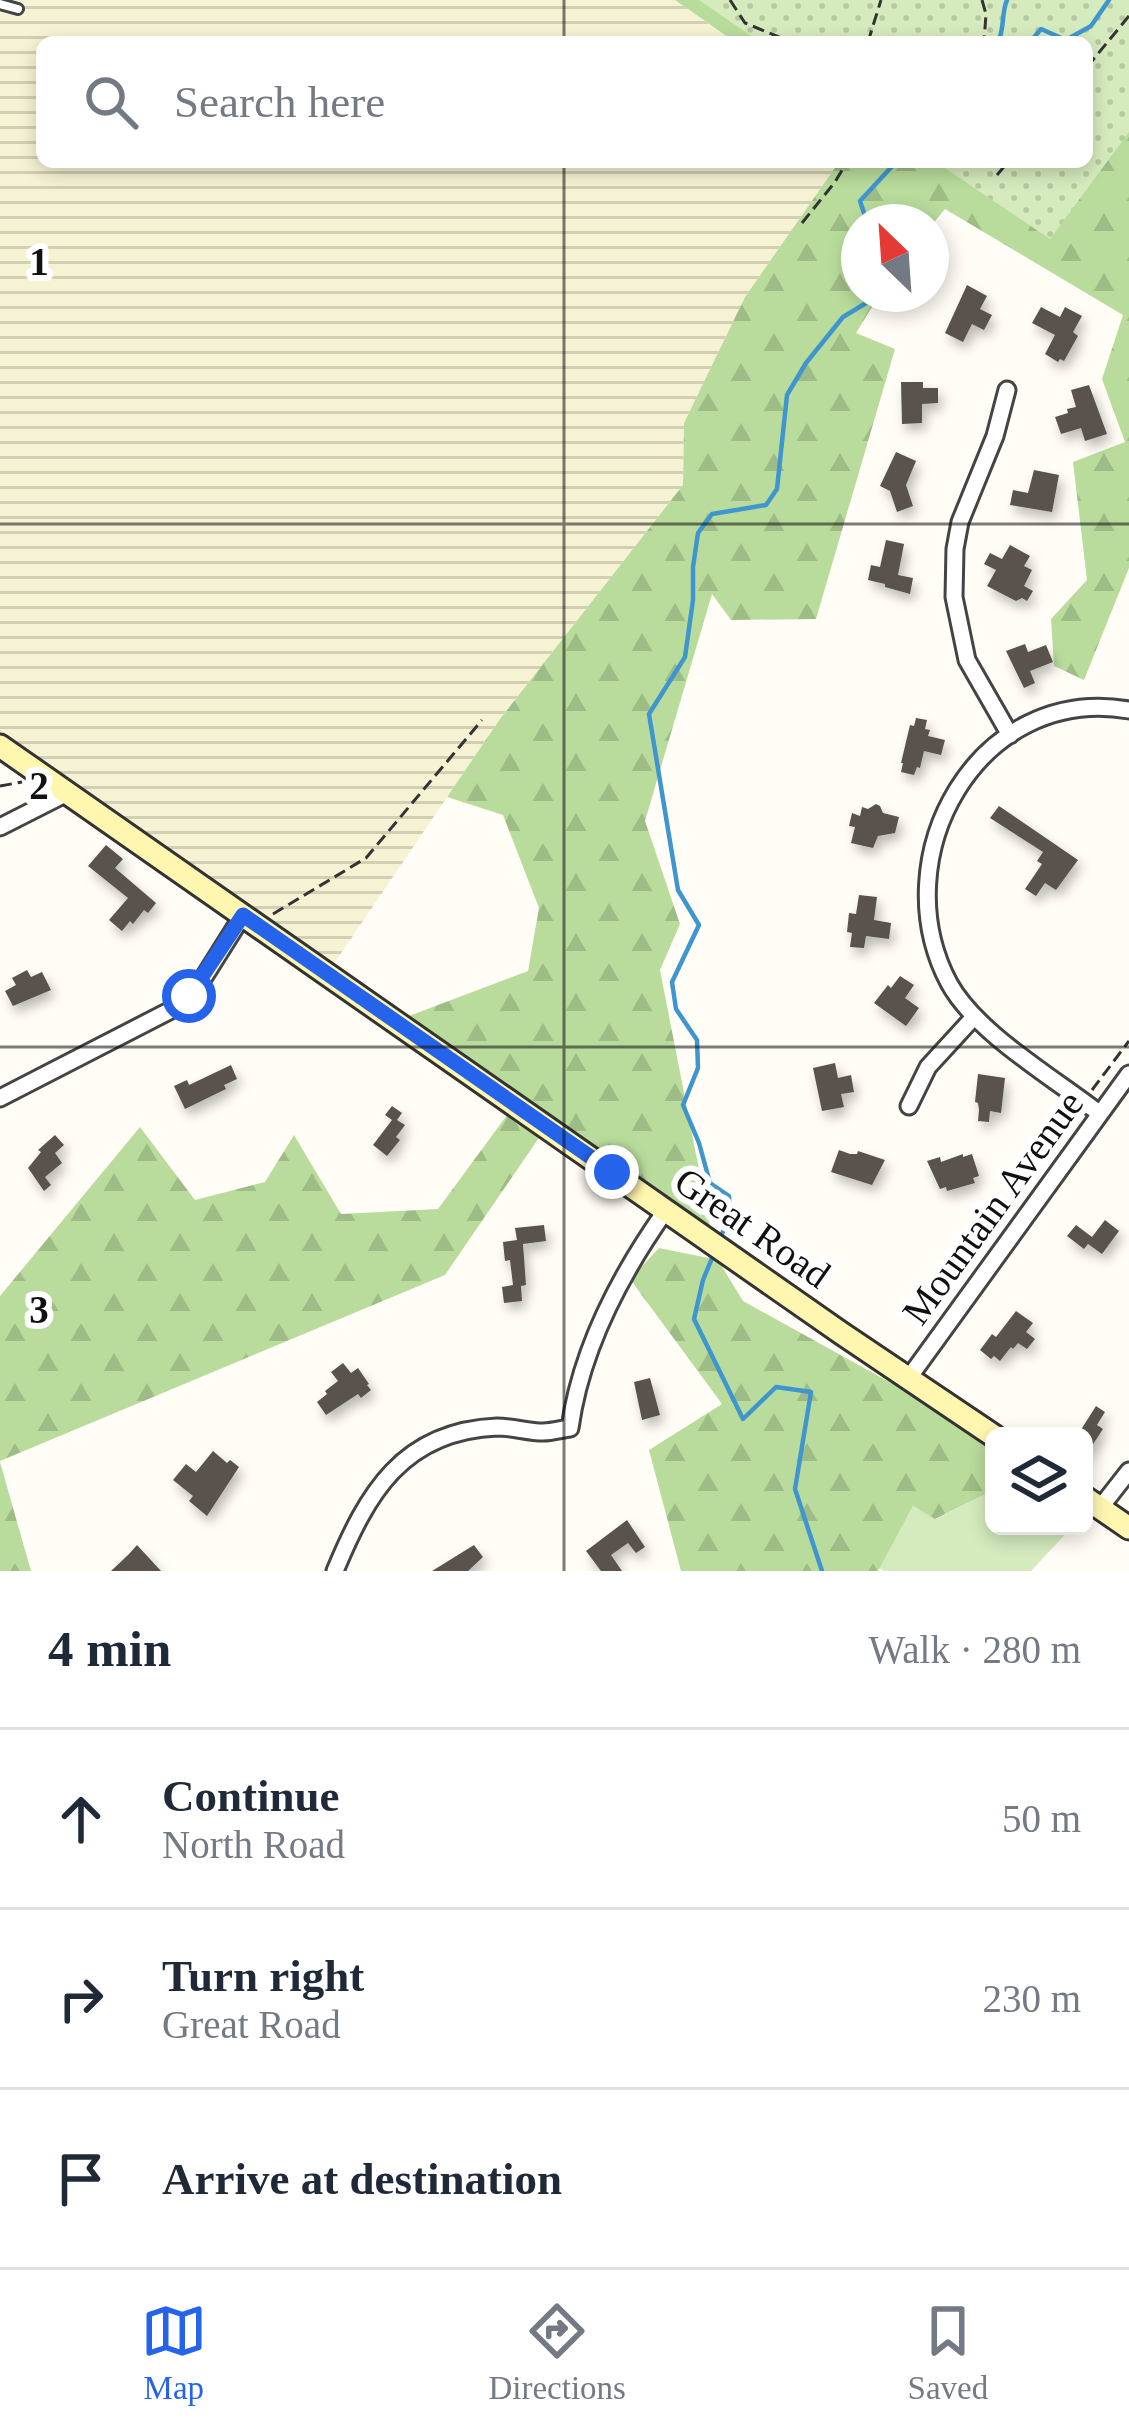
<!DOCTYPE html>
<meta charset="utf-8">
<style>
body{margin:0;font-family:Georgia,serif;background:#f6f6f7;color:#1f2937}
.controls{position:absolute;right:36px;bottom:36px;display:grid;overflow:hidden;border-radius:18px;box-shadow:0 6px 18px #0003}
.controls button{width:108px;height:108px;display:grid;place-items:center;padding:0;border:0;border-bottom:3px solid #e0e1e3;background:#fff;color:#1f2937;font:60px sans-serif}
.compass{position:absolute;left:841px;top:204px;width:108px;height:108px;border-radius:50%;background:#fff;box-shadow:0 6px 18px #0003;rotate:335deg}
.stop{position:absolute;width:36px;height:36px;margin:-27px;border:9px solid #2563eb;border-radius:50%;background:#fff}
.stop.end{background:#2563eb;border-color:#fff;box-shadow:0 3px 12px #0008}
.list{margin:0;padding:0;list-style:none}
h2{display:flex;justify-content:space-between;align-items:center;height:156px;margin:0;padding:0 48px;font-size:51px}
h2 small{font-size:39px;font-weight:400;color:#747a83}
.list li{display:grid;grid-template-columns:78px 1fr auto;gap:36px;align-items:center;box-sizing:border-box;height:180px;padding:0 48px;border-top:3px solid #e0e1e3}
.list b{display:block;font-size:45px;white-space:nowrap}
.list p{margin:0;font-size:39px;white-space:nowrap;color:#747a83}
.list em{font-size:39px;font-style:normal;color:#747a83}
.icon{flex:none;width:66px;height:66px;fill:none;stroke:currentColor;stroke-width:2;stroke-linecap:round;stroke-linejoin:round}
.map{position:relative;flex:none;width:1129px;height:1571px;overflow:hidden}
.search{position:absolute;background:#fff;box-shadow:0 6px 18px #0003;left:36px;right:36px;top:36px;height:132px;display:flex;align-items:center;gap:30px;box-sizing:border-box;padding:0 42px;border-radius:18px;color:#747a83;font-size:45px}
.sheet{height:696px;background:#fff}
nav{display:flex;justify-content:space-around;align-items:center;box-sizing:border-box;height:168px;border-top:3px solid #e0e1e3;background:#fff;font-size:33px;color:#747a83}
nav a{display:grid;justify-items:center;gap:6px}
nav .on{color:#2563eb}
.map>svg:first-child{display:block}
.farmland{fill:url(#farmland-rules)}
.grass{fill:#d5ebbd}
.forest{fill:url(#forest-firs)}
.park{fill:url(#park-dots)}
.lines{fill:none;stroke-linecap:round;stroke-linejoin:round}
.stream{stroke:#3f96cf;stroke-width:4.5}
.building{fill:#5a524d;filter:url(#shadow)}
.lane-casing{stroke:#444;stroke-width:14}
.street-casing{stroke:#444;stroke-width:21}
.secondary-casing{stroke:#333;stroke-width:27}
.path{stroke:#333;stroke-width:3;stroke-dasharray:12 6;stroke-linecap:butt}
.lane{stroke:#fff;stroke-width:8}
.street{stroke:#fff;stroke-width:15}
.secondary{stroke:#fff6b0;stroke-width:21}
.route{stroke:#2563eb;stroke-width:15}
.grid{fill:none;stroke:#111;stroke-width:3;stroke-opacity:0.55}
.labels{text-anchor:middle;stroke-width:12;stroke-linejoin:round;paint-order:stroke}
.street-label{font-size:39px;fill:#111;stroke:#fff}
.grid-label{font-size:39px;text-anchor:middle;font-weight:bold;fill:#111;stroke:#fff;stroke-width:12;stroke-linejoin:round;paint-order:stroke}
</style>
<div class="map">
<svg width="1129" height="1571" viewBox="0 0 1129 1571">
<defs>
<pattern id="farmland-rules" width="6" height="5" patternUnits="userSpaceOnUse" patternTransform="scale(3)"><rect width="6" height="5" fill="#f6f3d4"/><path d="M0 2.5h6" fill="none" stroke="#d2cfb5"/></pattern>
<pattern id="forest-firs" width="22" height="20" patternUnits="userSpaceOnUse" patternTransform="scale(3)"><rect width="22" height="20" fill="#b9dc9c"/><path d="M5 1l3.5 6h-7zM16 11l3.5 6h-7z" fill="#9ebc85"/></pattern>
<pattern id="park-dots" width="8" height="8" patternUnits="userSpaceOnUse" patternTransform="scale(3)"><rect width="8" height="8" fill="#d5ebbd"/><path d="M2 2h.1M6 6h.1" fill="none" stroke="#b6c8a1" stroke-width="1.8" stroke-linecap="round"/></pattern>
<filter id="shadow"><feDropShadow dx="4" dy="7" stdDeviation="6" flood-color="#0004"/></filter>
</defs>
<rect width="100%" height="100%" fill="#fffdf5"/>
<path class="farmland" d="M0 0H675L735 42H42V162H839L745 297 684 423 683 485 500 719 327 974 0 744Z"/>
<path class="grass" d="M994 1490V1526H1073L1031 1571H884L879 1568 913 1506 936 1519Z"/>
<path class="forest" d="M675 0H1129V568L1084 680 1054 666 1051 619 1087 580 1073 462 1125 442 1102 379 1123 315 945 209 931 226V222H859V294H880L856 333 895 349 816 619 731 620 712 594 645 821 680 924 660 970 710 1226 545 1129 445 1275 0 1461V1296L140 1127 195 1200 265 1182 294 1135 341 1214 438 1209 513 1107 393 1022 528 971 539 908 503 815 447 797 500 719 683 485 684 423 745 297 839 162H1087V42H735Z
M659 1248 718 1260 743 1301 994 1440V1490L935 1519 913 1506 878 1571H681L649 1450 722 1404 630 1279Z
M0 1462 31 1571H0Z"/>
<path class="park" d="M699 0H1129V132L1050 239 936 162H1087V42H760Z"/>
<g class="lines">
<path class="stream" d="M998 42C1005 28 1001 14 1007 0
M1030 42 1041 29 1066 40 1091 26 1109 0
M867 222 860 201 896 162
M719 1240 730 1217 729 1196 710 1183 699 1143 683 1105 698 1068 697 1040 676 1009 672 982 699 925 678 890 649 714 685 657 693 600V567L698 533 712 514 766 505 777 489 787 395 806 363 843 317 881 294
M715 1251 703 1280 694 1319 743 1419 776 1387 811 1392 795 1489 822 1571"/>
</g>
<path class="building" d="M967 285 987 296 980 309 992 315 984 330 972 324 963 342 945 333Z
M1041 307 1060 317 1065 307 1082 316 1073 332 1078 336 1064 361 1060 359 1058 362 1045 354 1055 335 1032 323Z
M901 382H923V388H938V403L922 404V423L902 424Z
M1089 385 1107 434 1085 441 1081 428 1061 434 1055 417 1068 413 1067 409 1076 407 1071 390Z
M896 452 916 461 906 485 913 506 897 512 890 491 880 486Z
M1034 470 1059 475 1052 512 1010 505 1013 490 1028 493Z
M886 540 904 544 898 575 913 578 910 594 885 587V584L868 580 871 565 880 567Z
M1010 545 1030 556 1024 566 1032 570 1024 586 1033 591 1027 601 1022 598 1016 601 987 586 996 570 984 564 990 553 1002 559Z
M1025 644 1028 652 1046 645 1053 662 1030 671 1035 683 1024 688 1006 651Z
M916 718 927 720 925 729 930 730 928 736 945 740 941 755 924 751 920 768 917 767 914 775 901 772 903 763H901L910 725 914 726Z
M876 804 880 806 883 813 899 817 895 833 878 836 873 848 851 843 855 827 849 826 852 813 860 816 862 807 868 809Z
M999 806 1078 860 1056 890 1045 883 1036 896 1025 889 1042 864 1037 861 1043 852 990 818Z
M106 845 123 859 115 868 156 903 148 913 144 910 133 924 130 921 122 931 109 920 128 898 88 866Z
M859 895 877 897 874 920 891 923 889 939 866 936 864 948 850 947 852 933 847 932 849 913 856 914Z
M27 970 31 977 42 972 51 990 13 1006 5 991 16 985 12 978Z
M900 976 914 985 905 998 919 1008 906 1026 874 1003 888 985 891 988Z
M835 1063 838 1078 851 1075 854 1092 841 1094 844 1107 822 1111 813 1068Z
M231 1065 237 1079 224 1085 226 1089 185 1109 174 1086 187 1080 189 1085Z
M978 1074 1005 1078 1001 1113 990 1111 989 1122 978 1121 979 1110 978 1103 975 1102Z
M392 1106 402 1113 397 1120 405 1125 396 1137 400 1140 387 1156 373 1145 392 1120 385 1115Z
M55 1135 64 1145 55 1153 62 1163 45 1177 51 1185 44 1191 28 1168 41 1152 38 1150Z
M839 1150 850 1154H857L858 1151 885 1160 872 1185 831 1172Z
M963 1154V1157L972 1154 979 1176 973 1178 975 1183 947 1191 946 1187 940 1189 927 1161 940 1157 941 1162Z
M1105 1220 1119 1231 1102 1254 1088 1244 1084 1249 1067 1236 1076 1225 1092 1237Z
M544 1225 546 1241 523 1244 526 1285 521 1286 522 1301 504 1303 502 1287 513 1285 510 1260 505 1261 503 1242 517 1240 515 1228Z
M1016 1311 1033 1323 1026 1332 1035 1339 1027 1349 1018 1343 1013 1349 1011 1347 1000 1361 994 1356 991 1359 980 1350 992 1334 996 1337Z
M343 1363 351 1373 358 1368 369 1384 367 1385 371 1390 361 1398 358 1394 326 1415 317 1402 327 1394 325 1391 338 1381 331 1372Z
M650 1378 660 1415 642 1420 634 1382Z
M1096 1406 1105 1412 1097 1425 1103 1429 1084 1458V1436H1077Z
M213 1451 227 1463 230 1460 239 1467 207 1516 189 1501 193 1496 173 1480 186 1464 196 1472Z
M627 1520 645 1547 636 1553 628 1543 611 1555 622 1571H601L586 1551Z
M137 1545 161 1571H111L129 1554Z
M474 1545 483 1557 468 1571H432Z"/>
<g class="lines">
<g class="lane-casing">
<path id="lane" d="M0 4 18 9"/>
</g>
<g class="street-casing">
<path id="street" d="M1007 390 995 436 960 522 955 549 954 597 967 660 1010 735
M0 827 67 793
M0 1098 175 1008 199 985 243 915
M909 1106 928 1067 973 1018
M1100 1114C1054 1078 976 1033 949 983 882 857 978 684 1129 710
M908 1379 1129 1074
M1100 1508 1129 1471
M335 1571C367 1494 402 1431 497 1427 513 1427 528 1432 543 1432 552 1432 562 1429 570 1428 581 1348 620 1275 666 1210"/>
</g>
<g class="secondary-casing">
<path id="secondary" d="M0 746 841 1333 994 1436
M1084 1497 1129 1528"/>
</g>
<path class="path" d="M730 0 745 23 791 42
M982 0 986 14 984 42
M868 42 881 0
M1087 67 1129 16
M997 175 1008 162
M802 223 835 182 847 162
M0 786 22 782
M273 914 366 858 482 720
M1092 1090 1129 1041
M980 1253 1076 1112"/>
<use href="#lane" class="lane"/>
<use href="#street" class="street"/>
<use href="#secondary" class="secondary"/>
</g>
<g class="lines">
<path class="route" d="M189 996 243 915 612 1172"/>
</g>
<path class="grid" d="M564 0V42M564 162V1571M0 524H1129M0 1047H1129"/>
<g class="labels">
<g class="street-label">
<text transform="translate(992 1207) rotate(-54)" y="14">Mountain Avenue</text>
<text transform="translate(753 1227) rotate(35)" y="14">Great Road</text>
</g>
</g>
<g class="grid-label">
<text x="39" y="275">1</text>
<text x="39" y="799">2</text>
<text x="39" y="1323">3</text>
</g>
</svg>
<div class="controls">
<button><svg class="icon" aria-label="layers" viewBox="0 0 24 24"><path d="M12 4l9 5-9 5-9-5zM3 14l9 5 9-5"/></svg></button>
</div>
<svg class="compass" viewBox="-18 -18 36 36"><path d="M0-13l5 13h-10z" fill="#e53935"/><path d="M0 13l5-13h-10z" fill="#747a83"/></svg>
<div class="stop" style="left:189px;top:996px"></div>
<div class="stop end" style="left:612px;top:1172px"></div>
<div class="search"><svg class="icon" aria-label="search" viewBox="0 0 24 24"><circle cx="10" cy="10" r="6"/><path d="M15 15l6 6"/></svg>Search here</div>
</div>
<section class="sheet">
<h2>4 min<small>Walk · 280 m</small></h2>
<ul class="list">
<li><svg class="icon" aria-label="ahead" viewBox="0 0 24 24"><path d="M12 20V5M6 11l6-6 6 6"/></svg><div><b>Continue</b><p>North Road</p></div><em>50 m</em></li>
<li><svg class="icon" aria-label="right" viewBox="0 0 24 24"><path d="M7 20v-9h11M14 6l5 5-5 5"/></svg><div><b>Turn right</b><p>Great Road</p></div><em>230 m</em></li>
<li><svg class="icon" aria-label="arrive" viewBox="0 0 24 24"><path d="M6 21V4h12l-3 4 3 4H6"/></svg><div><b>Arrive at destination</b></div></li>
</ul>
</section>
<nav>
<a class="on"><svg class="icon" aria-label="map" viewBox="0 0 24 24"><path d="M3 6l6-2 6 2 6-2v14l-6 2-6-2-6 2zM9 4v14M15 6v14"/></svg>Map</a>
<a><svg class="icon" aria-label="directions" viewBox="0 0 24 24"><path d="M12 3l9 9-9 9-9-9zM9 14v-3h6M13 9l2 2-2 2"/></svg>Directions</a>
<a><svg class="icon" aria-label="saved" viewBox="0 0 24 24"><path d="M7 4h10v16l-5-4-5 4z"/></svg>Saved</a>
</nav>
